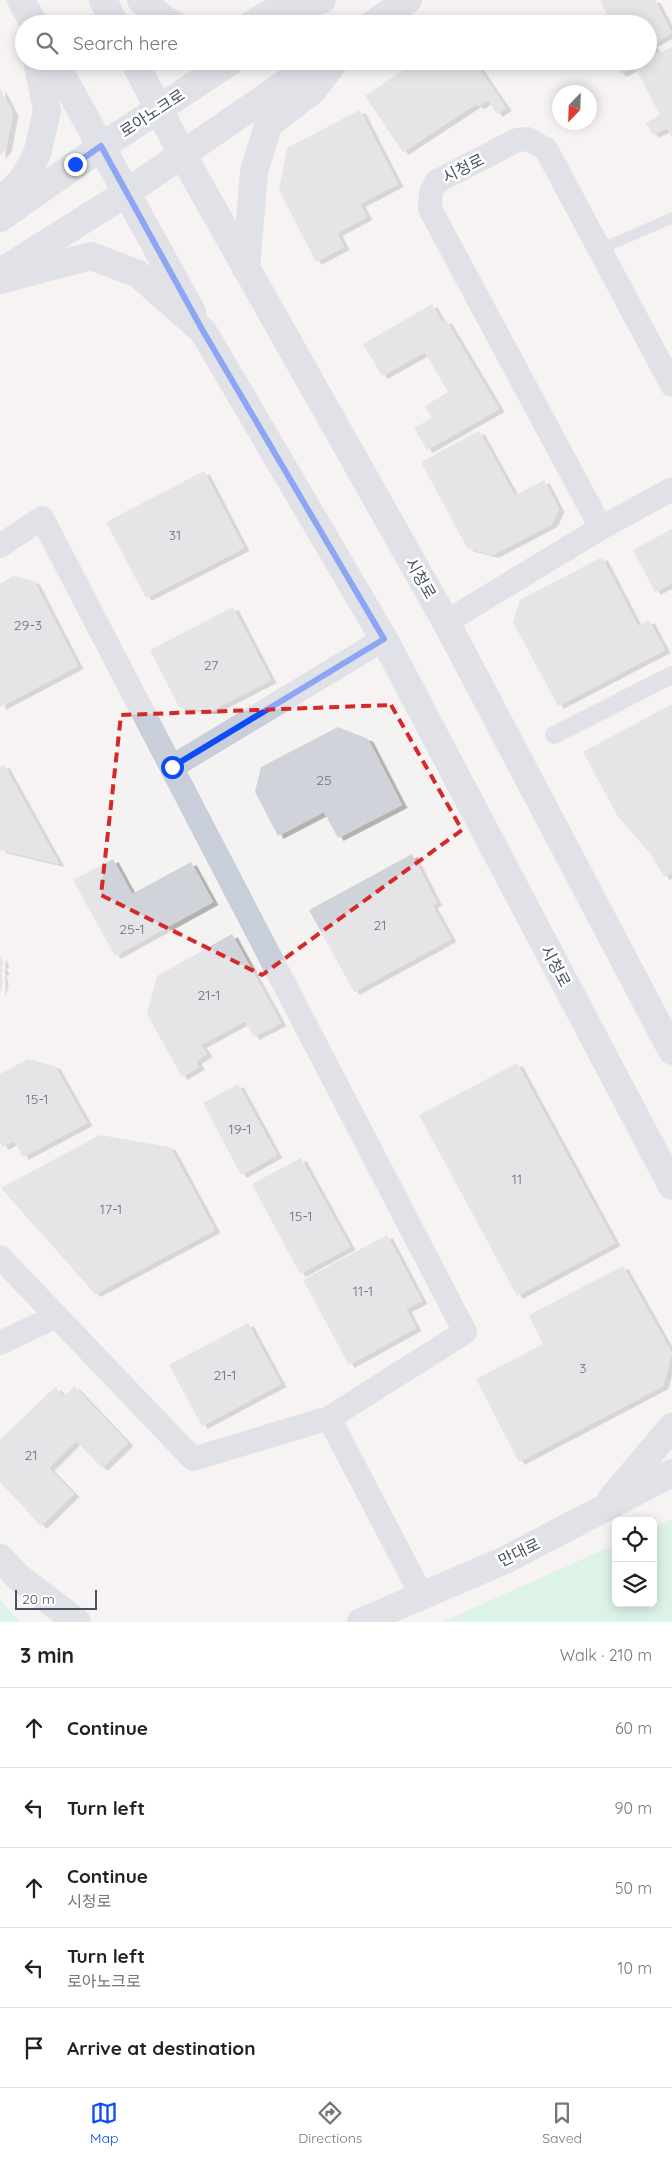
<!DOCTYPE html>
<meta charset="utf-8">
<style>
body{margin:0;font-family:Quicksand,"Noto Sans KR",sans-serif;background:#f2f2f2;color:#222}
.controls{position:absolute;right:15px;bottom:15px;display:grid;overflow:hidden;border-radius:8px;box-shadow:0 2px 12px #0003}
.controls button{width:45px;height:45px;display:grid;place-items:center;padding:0;border:0;border-bottom:1px solid #e0e0e0;background:#fff;color:#222;font:25px sans-serif}
.compass{position:absolute;left:552px;top:85px;width:45px;height:45px;border-radius:50%;background:#fff;box-shadow:0 2px 12px #0003;rotate:203deg}
.scale{position:absolute;left:15px;bottom:12px;width:82px;box-sizing:border-box;padding-left:5px;border:2px solid #485162;border-top:0;font-size:14px;line-height:18px;white-space:nowrap;color:#485162;-webkit-text-stroke:4px #fff;paint-order:stroke}
.stop{position:absolute;width:15px;height:15px;margin:-11px;border:4px solid #0c4bf5;border-radius:50%;background:#fff}
.stop.end{background:#0c4bf5;border-color:#fff;box-shadow:0 1px 5px #0008}
.list{margin:0;padding:0;list-style:none}
h2{display:flex;justify-content:space-between;align-items:center;height:65px;margin:0;padding:0 20px;font-size:21px}
h2 small{font-size:16px;font-weight:400;color:#767676}
.list li{display:grid;grid-template-columns:32px 1fr auto;gap:15px;align-items:center;box-sizing:border-box;height:80px;padding:0 20px;border-top:1px solid #e0e0e0}
.list b{display:block;font-size:19px;white-space:nowrap}
.list p{margin:0;font-size:16px;white-space:nowrap;color:#767676}
.list em{font-size:16px;font-style:normal;color:#767676}
.icon{flex:none;width:28px;height:28px;fill:none;stroke:currentColor;stroke-width:2;stroke-linecap:round;stroke-linejoin:round}
.map{position:relative;flex:none;width:672px;height:1622px;overflow:hidden}
.search{position:absolute;background:#fff;box-shadow:0 2px 12px #0003;left:15px;right:15px;top:15px;height:55px;display:flex;align-items:center;gap:12px;box-sizing:border-box;padding:0 18px;border-radius:28px;color:#767676;font-size:19px}
.sheet{height:465px;background:#fff}
nav{display:flex;justify-content:space-around;align-items:center;box-sizing:border-box;height:70px;border-top:1px solid #e0e0e0;background:#fff;font-size:14px;color:#767676}
nav a{display:grid;justify-items:center;gap:2px}
nav .on{color:#0c4bf5}
.map>svg:first-child{display:block}
.green{fill:#bff4dc}
.building{fill:#d1d3da;filter:url(#shadow)}
.lines{fill:none;stroke-linecap:round;stroke-linejoin:round}
.service{stroke:#c8cfdb;stroke-width:11}
.pedestrian{stroke:#c8cfdb;stroke-width:18}
.minor{stroke:#c8cfdb;stroke-width:24}
.tertiary{stroke:#c8cfdb;stroke-width:28}
.route{stroke:#0c4bf5;stroke-width:6}
.marked{fill:none;stroke:#d62828;stroke-width:4;stroke-dasharray:10 6;stroke-linejoin:round}
.labels{text-anchor:middle;stroke-width:5;stroke-linejoin:round;paint-order:stroke}
.number-label{font-size:14px;fill:#6a7280}
.street-label{font-size:16px;fill:#485162;stroke:#fff}
</style>
<div class="map">
<svg width="672" height="1622" viewBox="0 0 672 1622">
<defs>
<filter id="shadow"><feDropShadow dx="5.5" dy="3" stdDeviation="0" flood-color="#0004"/></filter>
</defs>
<rect width="100%" height="100%" fill="#f5f3f2"/>
<path class="green" d="M672 1519V1622H442L616 1544V1603H653V1527Z
M0 1600 20 1622H0Z"/>
<path class="building" d="M602 0H655L672 33 652 44 657 54 672 47V138L667 128 653 135 646 123 660 115 635 67 620 74 614 61H648V24H612L600 1Z
M417 61H474L506 108 497 114 488 100 479 106 476 104 403 152 365 96Z
M0 88 13 113 6 149 0 156Z
M360 110 398 184 360 204 367 217 337 233 344 247 316 262 279 190 287 148Z
M432 304 442 322 446 320 499 409 427 450 414 428 432 418 425 406 448 392 425 352 382 376 363 344Z
M479 431 515 496 544 480 559 509 552 524 493 555 467 548 421 462Z
M204 471 244 548 146 598 106 522Z
M672 529V583L655 592 633 550Z
M602 557 638 626 649 620 665 650 558 706 513 622 520 600Z
M13 576 34 581 78 666 0 707V584Z
M233 607 271 680 211 711 179 707 150 650Z
M672 704V872L664 877 652 856 617 815 583 752Z
M338 727 368 739 402 805 338 838 324 812 278 836 255 792 261 767Z
M4 765 59 864 0 850V767Z
M412 854 437 903 432 905 451 939 354 992 309 910Z
M113 859 132 894 191 862 213 902 115 956 73 880Z
M232 934 281 1023 254 1037 245 1021 201 1045 207 1054 196 1061 199 1067 182 1077 147 1014 157 976Z
M0 956 4 964 1 966 4 971 1 973 3 981 0 995Z
M28 1059 55 1066 87 1123 23 1157 14 1141 3 1147 0 1142V1074Z
M517 1063 615 1243 517 1296 419 1115Z
M238 1084 277 1155 241 1175 203 1103Z
M100 1135 170 1147 215 1230 95 1294 1 1188Z
M301 1158 350 1247 300 1274 252 1184Z
M387 1235 422 1301 406 1309 416 1328 349 1365 303 1280Z
M623 1266 672 1353 663 1386 519 1462 476 1379 543 1344 529 1315Z
M248 1323 281 1384 202 1426 169 1365Z
M74 1386 128 1443 102 1468 76 1441 49 1468 74 1494 41 1526 0 1482V1440L55 1387 64 1397Z"/>
<g class="lines">
<path class="service" d="M598 250 672 218"/>
<path class="pedestrian" d="M554 735 672 675"/>
<path class="minor" d="M601 528 430 209 431 192 436 182 517 140 527 139 546 149 672 385
M0 546 42 518 465 1332 329 1418 193 1459 0 1257
M446 622 601 528 672 489
M172 767 384 639
M0 1343 57 1316
M329 1418 422 1596"/>
<path class="tertiary" d="M21 0 34 24
M103 0 115 24
M141 0 165 20 174 24
M252 24 281 7 322 0
M373 24 408 0
M54 61 192 312
M134 61 182 154 446 622 672 1051
M0 203 23 179 37 154 42 133 47 111 37 61
M0 218 101 147 231 61
M246 269 254 172 268 125 312 91 335 61
M1 272 126 193 318 61
M0 280 91 256 138 274 203 331 384 639 672 1186
M611 1499 672 1427
M0 1558 18 1577 77 1622
M361 1622 505 1560 672 1473"/>
</g>
<g class="lines">
<path class="route" d="M75 164 101 146 203 331 384 639 172 767"/>
</g>
<path d="M0 0H672V1622H0ZM391 705 462 830 262 975 101 895 121 715Z" fill="#f5f3f2" fill-opacity=".55" fill-rule="evenodd"/>
<path class="marked" d="M391 705 462 830 262 975 101 895 121 715Z"/>
<g class="labels">
<g class="number-label">
<text x="175" y="540">31</text>
<text x="28" y="630">29-3</text>
<text x="211" y="670">27</text>
<text x="324" y="785">25</text>
<text x="380" y="930">21</text>
<text x="132" y="934">25-1</text>
<text x="209" y="1000">21-1</text>
<text x="37" y="1104">15-1</text>
<text x="240" y="1134">19-1</text>
<text x="517" y="1184">11</text>
<text x="111" y="1214">17-1</text>
<text x="301" y="1221">15-1</text>
<text x="363" y="1296">11-1</text>
<text x="583" y="1373">3</text>
<text x="225" y="1380">21-1</text>
<text x="31" y="1460">21</text>
</g>
<g class="street-label">
<text transform="translate(152 113) rotate(-33)" y="6">로아노크로</text>
<text transform="translate(463 168) rotate(-27)" y="6">시청로</text>
<text transform="translate(421 578) rotate(60)" y="6">시청로</text>
<text transform="translate(556 966) rotate(62)" y="6">시청로</text>
<text transform="translate(519 1552) rotate(-26)" y="6">만대로</text>
</g>
</g>
</svg>
<div class="controls">
<button><svg class="icon" aria-label="locate" viewBox="0 0 24 24"><circle cx="12" cy="12" r="6"/><path d="M12 2v4M12 18v4M2 12h4M18 12h4"/></svg></button>
<button><svg class="icon" aria-label="layers" viewBox="0 0 24 24"><path d="M12 4l9 5-9 5-9-5zM3 14l9 5 9-5"/></svg></button>
</div>
<svg class="compass" viewBox="-18 -18 36 36"><path d="M0-13l5 13h-10z" fill="#e53935"/><path d="M0 13l5-13h-10z" fill="#767676"/></svg>
<div class="scale">20 m</div>
<div class="stop" style="left:172px;top:767px"></div>
<div class="stop end" style="left:75px;top:164px"></div>
<div class="search"><svg class="icon" aria-label="search" viewBox="0 0 24 24"><circle cx="10" cy="10" r="6"/><path d="M15 15l6 6"/></svg>Search here</div>
</div>
<section class="sheet">
<h2>3 min<small>Walk · 210 m</small></h2>
<ul class="list">
<li><svg class="icon" aria-label="ahead" viewBox="0 0 24 24"><path d="M12 20V5M6 11l6-6 6 6"/></svg><div><b>Continue</b></div><em>60 m</em></li>
<li><svg class="icon" aria-label="left" viewBox="0 0 24 24"><path d="M17 20v-9H6M10 6l-5 5 5 5"/></svg><div><b>Turn left</b></div><em>90 m</em></li>
<li><svg class="icon" aria-label="ahead" viewBox="0 0 24 24"><path d="M12 20V5M6 11l6-6 6 6"/></svg><div><b>Continue</b><p>시청로</p></div><em>50 m</em></li>
<li><svg class="icon" aria-label="left" viewBox="0 0 24 24"><path d="M17 20v-9H6M10 6l-5 5 5 5"/></svg><div><b>Turn left</b><p>로아노크로</p></div><em>10 m</em></li>
<li><svg class="icon" aria-label="arrive" viewBox="0 0 24 24"><path d="M6 21V4h12l-3 4 3 4H6"/></svg><div><b>Arrive at destination</b></div></li>
</ul>
</section>
<nav>
<a class="on"><svg class="icon" aria-label="map" viewBox="0 0 24 24"><path d="M3 6l6-2 6 2 6-2v14l-6 2-6-2-6 2zM9 4v14M15 6v14"/></svg>Map</a>
<a><svg class="icon" aria-label="directions" viewBox="0 0 24 24"><path d="M12 3l9 9-9 9-9-9zM9 14v-3h6M13 9l2 2-2 2"/></svg>Directions</a>
<a><svg class="icon" aria-label="saved" viewBox="0 0 24 24"><path d="M7 4h10v16l-5-4-5 4z"/></svg>Saved</a>
</nav>
